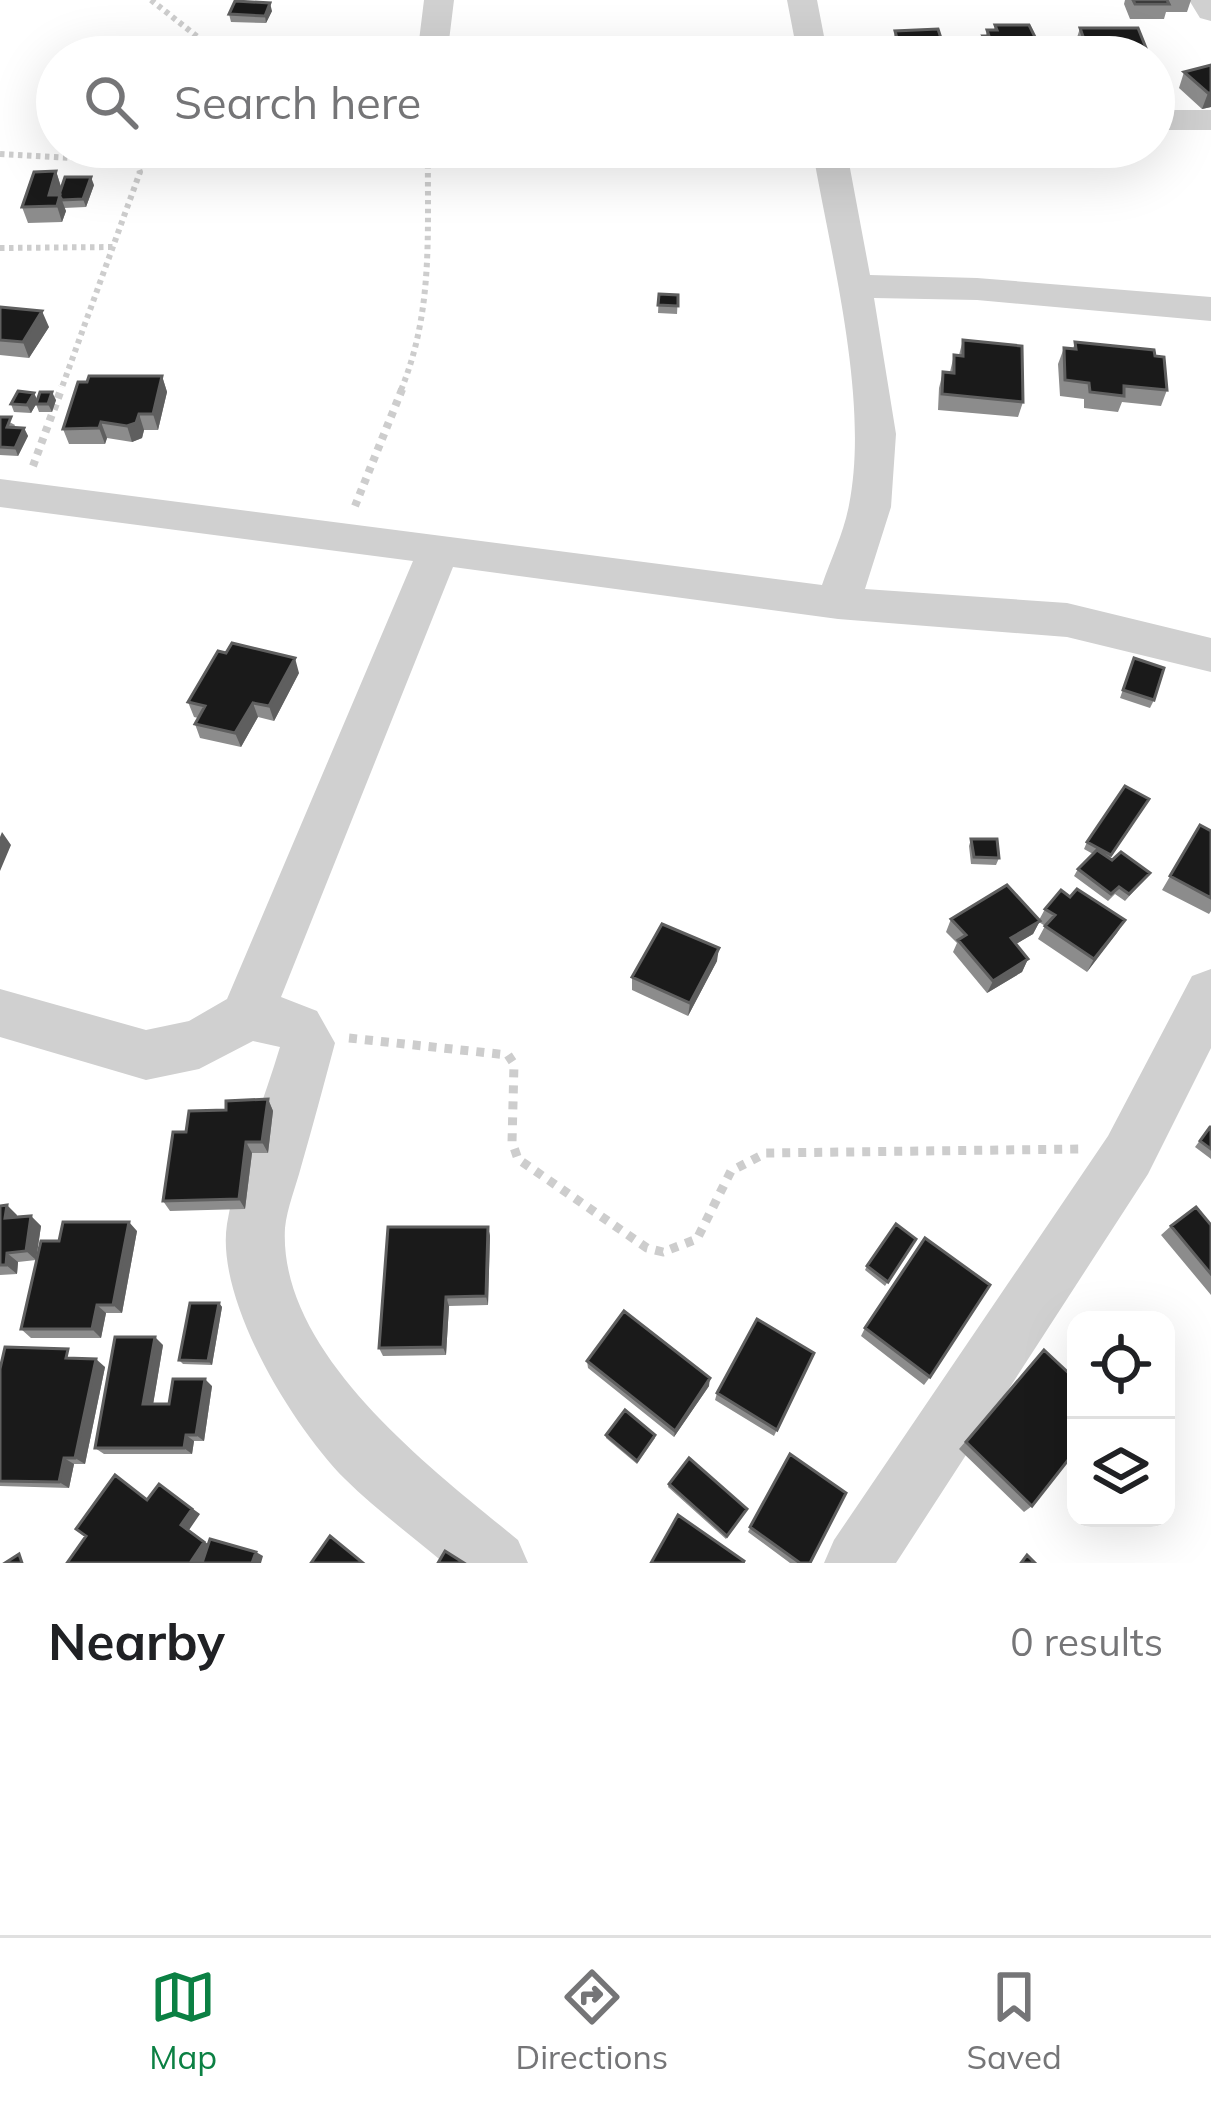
<!DOCTYPE html>
<style>
body{margin:0;font-family:Mulish,sans-serif;background:#f6f6f6;color:#202124}
.controls{position:absolute;right:36px;bottom:36px;display:grid;overflow:hidden;border-radius:24px;box-shadow:0 12px 48px #0002}
.controls button{width:108px;height:108px;display:grid;place-items:center;padding:0;border:0;border-bottom:3px solid #e0e0e0;background:#fff;color:#202124;font:60px sans-serif}
.list{margin:0;padding:0;list-style:none}
h2{display:flex;justify-content:space-between;align-items:center;height:156px;margin:0;padding:0 48px;font-size:51px}
h2 small{font-size:39px;font-weight:400;color:#757577}
.icon{flex:none;width:66px;height:66px;fill:none;stroke:currentColor;stroke-width:2;stroke-linecap:round;stroke-linejoin:round}
.map{position:relative;flex:none;width:1211px;height:1563px;overflow:hidden}
.search{position:absolute;background:#fff;box-shadow:0 12px 48px #0002;left:36px;right:36px;top:36px;height:132px;display:flex;align-items:center;gap:30px;box-sizing:border-box;padding:0 42px;border-radius:66px;color:#757577;font-size:45px}
.sheet{height:372px;background:#fff}
nav{display:flex;justify-content:space-around;align-items:center;box-sizing:border-box;height:168px;border-top:3px solid #e0e0e0;background:#fff;font-size:33px;color:#757577}
nav a{display:grid;justify-items:center;gap:6px}
nav .on{color:#0b8043}
.map>svg:first-child{display:block}
.lines{fill:none;stroke-linecap:round;stroke-linejoin:round}
.path-far2{stroke:#cdcdcd;stroke-width:6;stroke-dasharray:4.5 4.5;stroke-linecap:butt}
.path-far1{stroke:#cdcdcd;stroke-width:8;stroke-dasharray:6 6;stroke-linecap:butt}
.path{stroke:#cdcdcd;stroke-width:9;stroke-dasharray:8 8;stroke-linecap:butt}
.minor{fill:#d0d0d0;fill-rule:evenodd}
.wall{fill:#8c8c8c}
.shaded-wall{fill:#5f5f5f}
.building{fill:#1a1a1a;stroke:#5f5f5f;stroke-width:3}
</style>
<div class="map">
<svg width="1211" height="1563" viewBox="0 0 1211 1563">
<rect width="100%" height="100%" fill="#fff"/>
<g class="lines">
<path class="path-far2" d="M151 0 204 42 247 57
M0 154 125 161 137 164 140 172 61 390
M0 248 115 247
M401 390C434 310 427 232 428 147"/>
<path class="path-far1" d="M33 466 62 387
M355 506 403 387"/>
<path class="path" d="M349 1038 508 1055 514 1064 512 1142 518 1159 647 1248 663 1252 697 1239 731 1171 766 1153 1080 1149"/>
<path class="minor" d="M424 0H454L447 57H417Z
M787 0H817L828 57H798Z
M1189 0H1211V21L1200 18Z
M1154 110H1211V130H1154Z
M812 147H846L870 275 977 278 1211 297V321L977 300 874 298 896 434 891 507 865 589 1067 603 1211 638V672L1067 637 838 619 453 567 281 997 317 1011 335 1043C324 1084 313 1125 301 1167 296 1186 287 1208 285 1228 278 1354 432 1469 518 1540L528 1563H444C411 1535 375 1509 345 1479 293 1427 215 1300 227 1224 237 1165 263 1104 280 1047L253 1041 199 1069 146 1080 0 1037V989L146 1030 189 1021 227 999 413 561 0 507V479L822 585C831 559 844 532 849 505 870 400 830 253 812 147Z
M1211 969V1048L1148 1174 896 1563H824L834 1540 1108 1136 1192 976Z"/>
</g>
<path class="wall" d="M1125 0H1191L1187 12H1166L1164 19H1130L1124 4Z
M272 11 266 23 231 22 229 14Z
M995 25 1039 45 1036 57H983L979 52 983 36H986L987 30H994Z
M1080 28 1146 48 1144 57H1080L1075 44Z
M895 31 947 57H895L893 46Z
M1211 65V107L1202 109 1179 88 1184 72Z
M56 171 61 187 94 185 86 207 64 208 66 211 62 222 28 223 22 207Z
M659 294 678 295 677 314 658 313Z
M0 307 49 327 29 358 0 355Z
M963 340 1023 402 1018 417 938 410 939 388 943 372H950L954 355H959Z
M1075 342 1155 356 1167 390 1161 406 1122 402 1118 412 1084 408V399L1060 396 1058 364 1064 348 1073 349Z
M162 376 167 392 158 430H144L142 438 132 442 107 438 105 444H69L63 429Z
M37 400H56L52 412H39L36 404 31 413 14 412 11 404Z
M0 417 15 425 14 427 24 428 28 436 18 456 0 455Z
M1134 658 1154 700 1150 708 1120 698Z
M299 673 274 721 258 717 241 747 200 738 195 724 198 718 194 717 188 702Z
M1145 806 1110 858 1150 873 1125 901 1115 894 1108 901 1074 876 1078 869 1093 854 1084 849 1087 842Z
M1200 825 1211 831V911L1209 914 1162 890Z
M971 839 999 858 996 865 971 864 969 846Z
M1070 897 1125 920 1087 972 1038 939 1045 926 1039 922 1033 934 1016 944 1028 959 1022 972 987 993 953 952 957 943 946 932 951 919 1039 920 1045 909Z
M717 961 688 1016 632 990V977Z
M268 1099 273 1111 268 1153H252L245 1209 170 1211 163 1201 186 1132 226 1110Z
M1210 1127H1211V1159L1195 1147Z
M0 1206 17 1217 31 1216 41 1226 36 1260 18 1262 17 1274 0 1275Z
M1211 1225V1295L1161 1235 1171 1226Z
M488 1227 490 1236 488 1305 449 1306 446 1355 383 1356 379 1348Z
M137 1231 122 1313H106L101 1338H31L21 1329 59 1241Z
M916 1239 885 1286 865 1270 867 1266Z
M219 1303 222 1307 212 1365 183 1364 179 1360Z
M865 1328 930 1377 924 1385 861 1336Z
M163 1345 153 1404H169L212 1386 204 1441H194L192 1454H104L95 1448Z
M1044 1350 1032 1506 1024 1512 959 1449Z
M814 1353 774 1436 715 1400 717 1393Z
M77 1357V1358L105 1367 85 1464H74L69 1488 0 1486V1369Z
M587 1361 709 1386 674 1437 588 1368Z
M606 1435 655 1438 637 1464 606 1438Z
M790 1454 810 1563H790L748 1532Z
M669 1484 747 1509 726 1539 668 1487Z"/>
<path class="shaded-wall" d="M270 3 272 11 266 23 265 16Z
M1039 45 1036 57H995V55Z
M1208 93H1211V107L1202 109Z
M56 171 61 187 56 206 49 195Z
M91 177 94 185 86 207 83 199Z
M60 195 66 211 62 222 57 206Z
M42 311 49 327 29 358 23 342Z
M162 376 167 392 158 430 153 414Z
M52 392 56 400 52 412 48 404Z
M34 393 38 401 31 413 27 405Z
M139 414 144 430 142 438 132 442 127 426Z
M101 422 107 438 105 444 99 428Z
M24 428 28 436 18 456 15 448Z
M295 658 299 673 274 721 269 706Z
M253 703 258 717 241 747 235 733Z
M2 832 11 845 0 871V837Z
M1125 920 1117 933 1087 972 1094 959Z
M1040 921 1033 934 1004 951 1011 938Z
M719 948 717 961 688 1016 690 1003Z
M1028 959 1022 972 987 993 993 981Z
M268 1099 273 1111 268 1153 262 1142Z
M246 1142 252 1153 245 1209 239 1199Z
M7 1205 17 1215 15 1227 5 1218Z
M31 1216 41 1226 36 1260 26 1251Z
M129 1222 137 1231 122 1313 113 1305Z
M488 1227 490 1236 488 1305 486 1296Z
M7 1253 18 1262 17 1274 6 1265Z
M446 1297 449 1306 446 1355 443 1347Z
M219 1303 222 1307 212 1365 208 1361Z
M97 1305 106 1313 101 1338 92 1329Z
M155 1337 163 1345 152 1411 143 1404Z
M96 1359 105 1367 85 1464 75 1458Z
M710 1378 709 1386 674 1437 675 1431Z
M205 1379 212 1386 204 1441 196 1435Z
M186 1435 194 1441 192 1454 184 1448Z
M64 1458 74 1464 69 1488 59 1482Z
M159 1484 200 1514 189 1530 212 1547 201 1563H190L181 1525Z
M256 1552 263 1556 261 1563H252Z"/>
<path class="building" d="M1133 0H1167L1169 4H1135Z
M235 1 270 3 265 16 229 14Z
M995 25H1029L1039 45 995 55 983 36H989L987 30H997Z
M1080 28H1138L1146 48H1122L1125 55 1090 56Z
M938 29 947 57H935L934 52H910L908 42H898L895 31Z
M144 51 170 52 168 57H142Z
M1211 65V93H1208L1184 72Z
M56 171 49 195H60L57 206 22 207 34 172Z
M65 177H91L83 199 62 200 59 195Z
M659 294 678 295V306L658 305Z
M0 307 42 311 23 342 0 340Z
M963 340 1022 346 1023 402 942 394 943 372 954 373V355L963 356Z
M1075 342 1154 350 1155 356 1164 357 1167 390 1124 386V396L1090 392 1089 383 1065 380 1064 348 1076 349Z
M89 376H162L153 414H139L136 423 127 426 101 422 99 428 63 429 78 382H87Z
M18 391 34 393 27 405 11 404Z
M40 392H52L48 404H36Z
M0 417H11L7 427 24 428 15 448 0 447Z
M232 643 295 658 269 706 253 703 235 733 195 724 205 706 188 702 218 651 226 653Z
M1134 658 1164 668 1154 700 1123 690Z
M1125 786 1149 799 1111 855 1087 842Z
M1200 825 1211 831V898L1170 876Z
M971 839H997L999 858 974 857Z
M1097 850 1112 860 1121 852 1150 873 1129 894 1119 887 1111 894 1078 869Z
M1007 885 1040 921 1011 938 1028 959 993 981 958 940 966 935 951 919Z
M1077 889 1125 920 1094 959 1045 926 1055 915 1045 909 1061 890 1070 897Z
M662 924 719 948 690 1003 632 977Z
M268 1099 262 1142H246L239 1199 163 1201 173 1132H186L189 1111 226 1110V1101Z
M1210 1127H1211V1149L1200 1141Z
M7 1205 5 1218 31 1216 26 1251 7 1253 6 1265H0V1206Z
M1196 1207 1211 1225V1274L1171 1226Z
M63 1222H129L113 1305H97L92 1329H21L41 1241H59Z
M896 1224 916 1239 888 1282 867 1266Z
M388 1227H488L486 1296 446 1297 443 1347 379 1348Z
M925 1238 990 1285 930 1377 865 1328Z
M190 1303H219L208 1361 179 1360Z
M624 1311 710 1378 675 1431 587 1361Z
M757 1319 814 1353 777 1430 717 1393Z
M115 1337H155L143 1404H169L173 1379H205L196 1435H186L184 1448H95Z
M5 1347 68 1349 66 1358 96 1359 75 1458H64L59 1482 0 1481V1369Z
M1044 1350 1076 1380V1450L1032 1506 966 1442Z
M625 1410 655 1435 637 1461 606 1435Z
M790 1454 846 1493 810 1563H800L750 1527Z
M689 1458 747 1509 727 1536 669 1484Z
M115 1475 147 1500 159 1484 192 1509 181 1525 204 1542 190 1563H67L86 1536 76 1529Z
M678 1515 744 1561 743 1563H651Z
M330 1536 363 1563H311Z
M210 1539 256 1552 252 1563H202Z
M445 1551 464 1563H438Z
M19 1554 22 1563H5Z
M1027 1555 1035 1563H1021Z"/>
</svg>
<div class="controls">
<button><svg class="icon" aria-label="locate" viewBox="0 0 24 24"><circle cx="12" cy="12" r="6"/><path d="M12 2v4M12 18v4M2 12h4M18 12h4"/></svg></button>
<button><svg class="icon" aria-label="layers" viewBox="0 0 24 24"><path d="M12 4l9 5-9 5-9-5zM3 14l9 5 9-5"/></svg></button>
</div>
<div class="search"><svg class="icon" aria-label="search" viewBox="0 0 24 24"><circle cx="10" cy="10" r="6"/><path d="M15 15l6 6"/></svg>Search here</div>
</div>
<section class="sheet">
<h2>Nearby<small>0 results</small></h2>
<ul class="list">
</ul>
</section>
<nav>
<a class="on"><svg class="icon" aria-label="map" viewBox="0 0 24 24"><path d="M3 6l6-2 6 2 6-2v14l-6 2-6-2-6 2zM9 4v14M15 6v14"/></svg>Map</a>
<a><svg class="icon" aria-label="directions" viewBox="0 0 24 24"><path d="M12 3l9 9-9 9-9-9zM9 14v-3h6M13 9l2 2-2 2"/></svg>Directions</a>
<a><svg class="icon" aria-label="saved" viewBox="0 0 24 24"><path d="M7 4h10v16l-5-4-5 4z"/></svg>Saved</a>
</nav>
